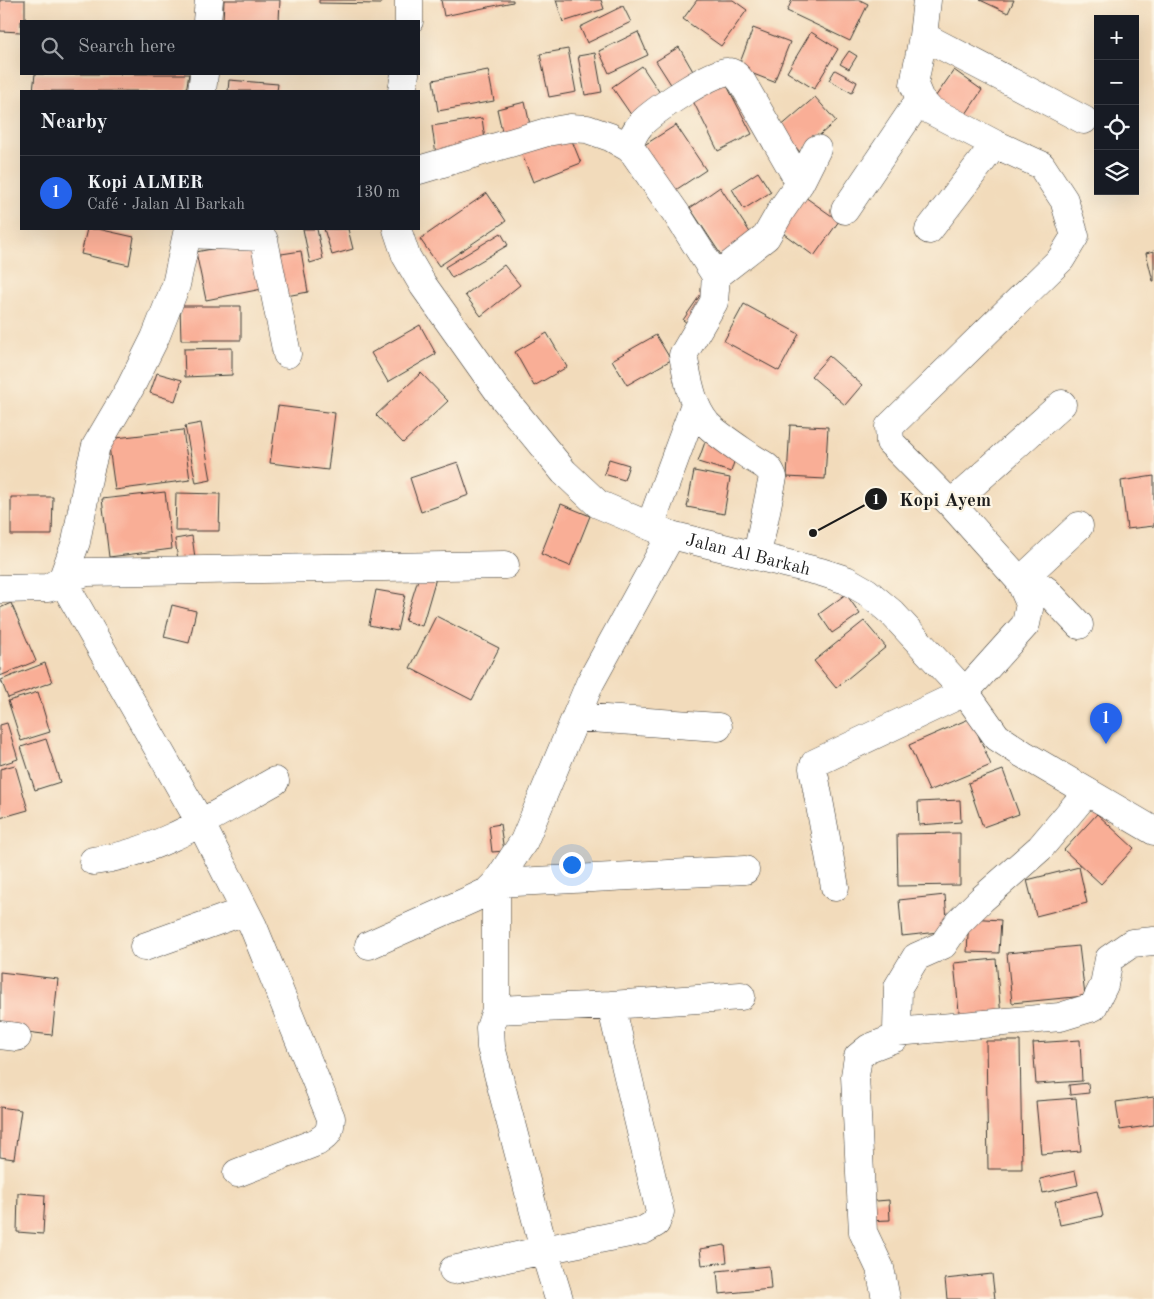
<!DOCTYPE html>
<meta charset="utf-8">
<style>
body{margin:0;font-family:"Old Standard TT",serif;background:#20242c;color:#f1f3f6}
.controls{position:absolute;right:15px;top:15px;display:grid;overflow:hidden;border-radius:0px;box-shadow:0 5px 20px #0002}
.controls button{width:45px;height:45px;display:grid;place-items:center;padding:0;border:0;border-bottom:1px solid #363941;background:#171b24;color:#f1f3f6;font:25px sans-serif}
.you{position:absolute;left:571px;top:864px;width:18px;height:18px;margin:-12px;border:4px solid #fff;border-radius:50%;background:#1a73e8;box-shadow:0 0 0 8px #1a73e833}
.badge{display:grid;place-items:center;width:32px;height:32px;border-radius:50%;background:#2563eb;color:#fff;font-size:16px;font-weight:700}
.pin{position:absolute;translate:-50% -41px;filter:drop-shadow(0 1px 2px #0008)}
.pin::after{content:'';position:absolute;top:26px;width:18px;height:15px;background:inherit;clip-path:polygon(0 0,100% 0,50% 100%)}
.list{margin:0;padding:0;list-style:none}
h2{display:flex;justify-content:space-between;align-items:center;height:65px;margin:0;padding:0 20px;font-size:21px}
h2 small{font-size:16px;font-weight:400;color:#9ea1a6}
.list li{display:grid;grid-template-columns:32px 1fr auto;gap:15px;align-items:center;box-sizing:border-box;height:75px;padding:0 20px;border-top:1px solid #363941}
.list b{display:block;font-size:19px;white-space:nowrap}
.list p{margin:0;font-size:16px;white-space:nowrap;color:#9ea1a6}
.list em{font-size:16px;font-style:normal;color:#9ea1a6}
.icon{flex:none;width:28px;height:28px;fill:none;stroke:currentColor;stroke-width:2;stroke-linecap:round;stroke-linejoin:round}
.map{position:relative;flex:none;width:1154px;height:1299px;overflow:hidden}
.search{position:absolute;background:#171b24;box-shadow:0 5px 20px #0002;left:20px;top:20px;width:400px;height:55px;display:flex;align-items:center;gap:12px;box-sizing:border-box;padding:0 18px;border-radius:0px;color:#9ea1a6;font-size:19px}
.panel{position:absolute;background:#171b24;box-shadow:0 5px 20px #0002;left:20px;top:90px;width:400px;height:140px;border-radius:0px}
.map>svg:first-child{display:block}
.building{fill:#f9ae96}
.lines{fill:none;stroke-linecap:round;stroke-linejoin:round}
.minor-casing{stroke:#3c3934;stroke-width:29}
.tertiary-casing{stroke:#3c3934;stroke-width:29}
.minor{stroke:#fff;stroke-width:28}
.tertiary{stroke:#fff;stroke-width:28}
.labels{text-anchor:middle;stroke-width:4.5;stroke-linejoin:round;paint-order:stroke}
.street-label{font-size:18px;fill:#1c1c1c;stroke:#fcf5e5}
.leader{fill:none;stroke:#1c1c1c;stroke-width:2}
.callout-dot{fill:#1c1c1c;stroke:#fcf5e5;stroke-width:2}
.mark-label{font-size:15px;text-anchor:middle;font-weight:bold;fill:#fff}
.callout-label{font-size:19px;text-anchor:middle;font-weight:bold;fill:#1c1c1c;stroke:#fcf5e5;stroke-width:4.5;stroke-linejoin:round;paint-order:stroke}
</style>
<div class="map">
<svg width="1154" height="1299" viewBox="0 0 1154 1299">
<rect width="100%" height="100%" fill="#fcf5e5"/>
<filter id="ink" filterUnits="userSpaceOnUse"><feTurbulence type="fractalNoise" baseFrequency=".02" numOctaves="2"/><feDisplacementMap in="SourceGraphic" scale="10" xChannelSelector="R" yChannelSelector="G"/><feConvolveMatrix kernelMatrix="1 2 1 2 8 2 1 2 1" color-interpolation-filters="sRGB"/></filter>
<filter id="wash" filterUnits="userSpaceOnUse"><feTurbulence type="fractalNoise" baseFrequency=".0096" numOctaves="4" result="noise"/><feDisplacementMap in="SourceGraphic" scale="20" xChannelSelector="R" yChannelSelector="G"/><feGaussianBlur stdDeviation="1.12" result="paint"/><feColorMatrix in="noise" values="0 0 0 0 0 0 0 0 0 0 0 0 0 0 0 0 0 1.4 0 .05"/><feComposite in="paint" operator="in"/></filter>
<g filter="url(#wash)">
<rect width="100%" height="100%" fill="#f2dbbb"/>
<g id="blocks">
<path class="building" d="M0 0H25V21H21V32L0 31Z
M224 0H280L279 21H223Z
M319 0H381V4L319 3Z
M441 0H513V2L444 16Z
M556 0H601L604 9 563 22Z
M697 0H733L747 10 721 46 683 19Z
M792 0H860L868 4 850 41 787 11Z
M980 0H1014L1008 13Z
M623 6 631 22 587 43 580 27Z
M753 28 790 42 774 82 738 68Z
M638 32 648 55 609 73 599 51Z
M811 32 838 49 814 89 787 72Z
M679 47 694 73 672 86 656 61Z
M568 49 576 92 549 97 540 54Z
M849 51 857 56 849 69 840 64Z
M595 53 602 92 585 95 578 56Z
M642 66 664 99 634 119 612 87Z
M488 70 494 101 438 111 433 80Z
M835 70 857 82 852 93 829 80Z
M954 70 982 90 960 123 931 103Z
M35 74H189L186 91H33Z
M723 78 752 134 718 151 690 95Z
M229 80 278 84 277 91H228Z
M815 97 836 121 800 152 779 128Z
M525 102 532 134 504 140 497 109Z
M482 118 486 147 436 155 432 126Z
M676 125 706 170 668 195 638 149Z
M568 131 581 163 533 182 520 149Z
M758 172 771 192 744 209 732 189Z
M720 187 755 240 725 261 690 208Z
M487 193 506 221 439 266 420 239Z
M805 197 839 221 814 256 780 231Z
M87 229H98L134 237 129 265 81 254Z
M303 229H317L323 259 310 263Z
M324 229H348L353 249 332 255Z
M501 233 508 245 452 278 445 267Z
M253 241 262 289 206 300 196 252Z
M301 251 308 292 281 297 275 255Z
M1154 251V281H1153L1146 253Z
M504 265 520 285 481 316 465 295Z
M703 291 691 326 683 320Z
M744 304 799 334 779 371 724 341Z
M180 306H241V340H181Z
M420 325 436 354 388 382 371 353Z
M547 333 567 367 534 386 515 352Z
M656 335 671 360 627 385 612 360Z
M232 348V375L185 377 184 349Z
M829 356 862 385 845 405 811 376Z
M157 373 182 380 175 401 150 393Z
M421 373 448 401 403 443 376 415Z
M278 406 335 413 328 470 270 463Z
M201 423 211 480 196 483 185 426Z
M790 425 828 427 825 479 787 477Z
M183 430 190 480 115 490 108 439Z
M705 442 737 452 731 472 698 462Z
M609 459 629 465 624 480 604 474Z
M458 462 469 495 421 512 410 478Z
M694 471 730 478 724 514 687 507Z
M1154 476V526L1127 529 1121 481Z
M165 492 172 549 109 557 102 499Z
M176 493 220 494 219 531H175Z
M11 497H53L52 535H11Z
M561 504 590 516 570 566 541 554Z
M192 536 195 558 178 560 175 539Z
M420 573 436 578 422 626 405 621Z
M376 590 405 595 397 631 369 625Z
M846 594 860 614 832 633 819 614Z
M11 603 36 661 0 676V608Z
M172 605 196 611 189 643 164 637Z
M436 616 499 648 472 700 410 668Z
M864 621 886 647 836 688 814 661Z
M45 663 52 682 8 698 1 680Z
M38 692 50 732 21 741 8 701Z
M971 718 991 765 929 791 909 745Z
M7 723 18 759 0 765V725Z
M46 739 60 782 35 790 21 747Z
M15 765 28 810 0 818V769Z
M1003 770 1019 814 983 827 968 783Z
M960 800 961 822 919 825 918 802Z
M1097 814 1134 848 1101 884 1064 850Z
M500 824 504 851 492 852 489 826Z
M960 833V885L898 886 897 834Z
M1079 867 1087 903 1036 916 1027 880Z
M945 895 948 931 902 936 899 900Z
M969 918 1001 920 999 953 967 952Z
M1079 946 1085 996 1012 1003 1007 953Z
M996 959 1001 1017 960 1021 954 963Z
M0 972 58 979 52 1035 0 1029Z
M1080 1040 1082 1081 1036 1084 1033 1043Z
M986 1041H1020L1022 1169H988Z
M1088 1083 1089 1093 1070 1095 1069 1085Z
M1154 1097V1125L1120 1130 1116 1102Z
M1076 1098 1081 1151 1041 1154 1036 1101Z
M0 1107 21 1110 14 1159 0 1157Z
M1075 1171 1078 1185 1043 1193 1040 1179Z
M1097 1191 1103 1216 1060 1225 1055 1201Z
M18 1193 45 1195 43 1234 17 1232Z
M889 1200 890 1220 865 1221 864 1202Z
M725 1245 727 1262 702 1265 700 1249Z
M769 1266 771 1289 719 1294 717 1271Z
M992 1274 995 1299H947L945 1279Z"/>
</g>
</g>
<g filter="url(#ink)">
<use href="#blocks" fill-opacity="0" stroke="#3c3934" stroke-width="1"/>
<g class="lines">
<g class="minor-casing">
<path id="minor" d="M207 21 209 0
M923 36 1084 120
M202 91 204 74
M419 170 547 132 570 128 587 129 610 137 629 148
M845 210 920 99
M929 230 995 144
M187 234 261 237 264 240 287 354
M716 276 678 216 634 153 629 148C631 138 635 131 641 124 652 112 712 71 727 72 734 72 737 76 742 82L800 183
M951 504 1062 404
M650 526 695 404
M757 555 773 477C769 465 761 464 751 457 741 450 715 433 707 424 691 405 688 378 683 355L714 302 716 276 766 237 782 209 800 183 817 149
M0 589 48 588 62 580 76 542 89 473 96 446 130 388 155 338 176 285 188 229
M1079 625 1047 591 1036 583 1020 581 1079 526
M577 717 718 727
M93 861C157 854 219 812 275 781
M835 887 813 768 815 763 965 692 1026 624 1030 604 1020 581 951 504 890 442 889 427 1061 259 1075 236 1064 200 1041 165 995 144 930 110 920 99 914 85 923 36 927 0
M369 945 472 899 487 892 496 883 524 841 590 683 671 535
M144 947 245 911
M611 1005 741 996
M496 1010 611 1005 660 1212 656 1223 644 1230 544 1250 491 1047 490 1028 496 1010V883L745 870
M897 1032 1060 1017 1093 1007 1104 985 1109 959 1132 943 1154 941
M0 1035 17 1037
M237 1173 317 1142C329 1134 330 1132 331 1118L253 926 200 822 62 580 87 572 505 565
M453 1270 544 1250 559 1299
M886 1299 880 1268 863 1232 855 1076 858 1057 869 1048 895 1038 897 1032 898 987 916 957 943 945 958 923 982 899 1040 848 1087 792"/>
</g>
<g class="tertiary-casing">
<g id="tertiary">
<path d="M409 0V21"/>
<path d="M402 91 405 74"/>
<path id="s1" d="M397 229 406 256 423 285 501 395 564 472 598 504 671 535 821 572 846 580 867 592 892 613 965 692 997 737 1023 754 1154 831"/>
</g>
</g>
<use href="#minor" class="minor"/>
<use href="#tertiary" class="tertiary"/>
</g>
</g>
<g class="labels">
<g class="street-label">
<text dy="6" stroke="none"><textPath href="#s1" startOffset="502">Jalan Al Barkah</textPath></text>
</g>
</g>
<path class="leader" d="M813 533L876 499"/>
<g class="callout-dot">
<circle cx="813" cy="533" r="5"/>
<circle cx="876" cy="499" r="12"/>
</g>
<g class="mark-label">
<text x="876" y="504">1</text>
</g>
<g class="callout-label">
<text x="945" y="506">Kopi Ayem</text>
</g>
</svg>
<div class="controls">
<button>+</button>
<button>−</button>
<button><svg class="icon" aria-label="locate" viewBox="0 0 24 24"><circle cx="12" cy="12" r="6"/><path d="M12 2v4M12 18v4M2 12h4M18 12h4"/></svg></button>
<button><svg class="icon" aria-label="layers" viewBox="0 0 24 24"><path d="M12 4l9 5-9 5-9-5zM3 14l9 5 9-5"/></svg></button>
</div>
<div class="you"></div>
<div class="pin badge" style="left:1106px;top:744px">1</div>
<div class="search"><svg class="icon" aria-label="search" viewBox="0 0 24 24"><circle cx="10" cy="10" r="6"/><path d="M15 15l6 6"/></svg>Search here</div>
<section class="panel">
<h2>Nearby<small></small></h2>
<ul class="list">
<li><span class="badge">1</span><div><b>Kopi ALMER</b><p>Café · Jalan Al Barkah</p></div><em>130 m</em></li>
</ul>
</section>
</div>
